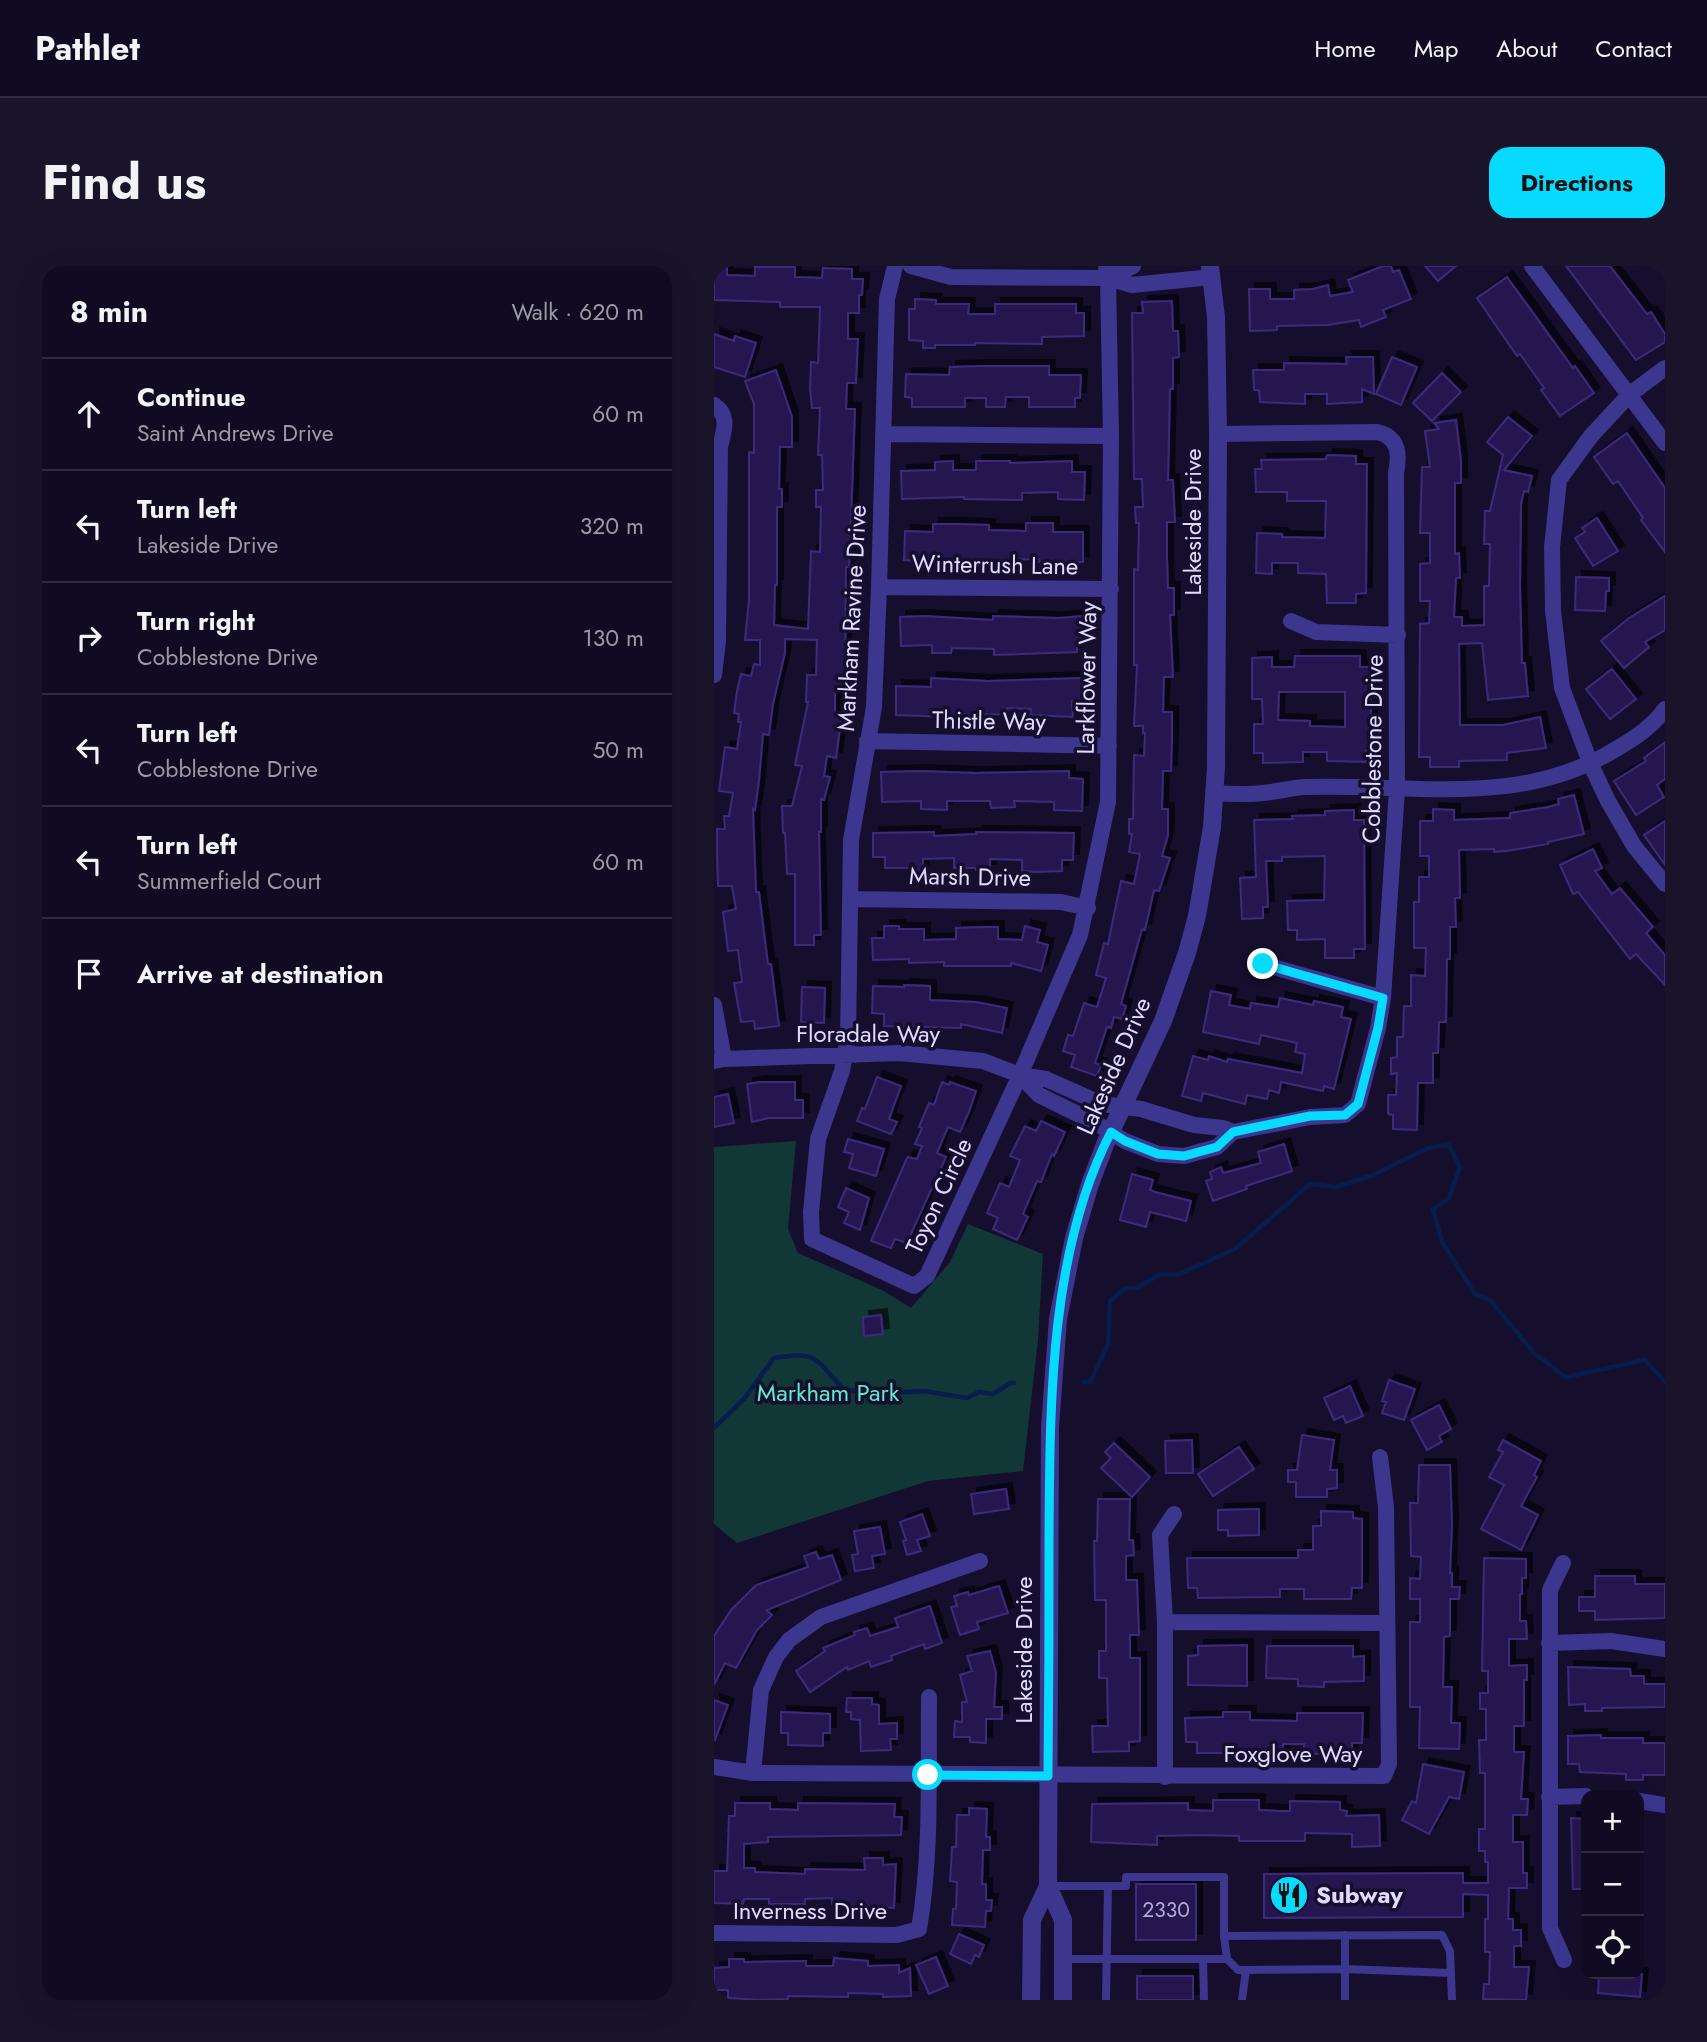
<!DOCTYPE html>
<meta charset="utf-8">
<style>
body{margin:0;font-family:Jost,sans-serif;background:#19142a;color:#f1f3f6}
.controls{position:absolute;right:21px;bottom:21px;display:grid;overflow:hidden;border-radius:14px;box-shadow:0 7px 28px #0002}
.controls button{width:63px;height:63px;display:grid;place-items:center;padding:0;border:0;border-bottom:2px solid #302b40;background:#100b22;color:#f1f3f6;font:35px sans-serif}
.stop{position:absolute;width:21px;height:21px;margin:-16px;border:5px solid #06dbff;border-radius:50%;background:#fff}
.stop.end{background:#06dbff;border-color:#fff;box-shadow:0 2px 7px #0008}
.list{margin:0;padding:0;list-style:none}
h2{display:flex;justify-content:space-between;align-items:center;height:91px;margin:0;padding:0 28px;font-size:30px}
h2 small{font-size:23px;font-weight:400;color:#9c9ba5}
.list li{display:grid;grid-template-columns:46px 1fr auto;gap:21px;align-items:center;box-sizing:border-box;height:112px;padding:0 28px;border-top:2px solid #302b40}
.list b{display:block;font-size:26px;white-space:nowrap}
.list p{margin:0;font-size:23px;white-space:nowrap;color:#9c9ba5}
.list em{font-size:23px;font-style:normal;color:#9c9ba5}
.icon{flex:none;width:38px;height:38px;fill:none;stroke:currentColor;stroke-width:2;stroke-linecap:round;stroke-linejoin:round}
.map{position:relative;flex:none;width:951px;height:1734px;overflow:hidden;border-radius:21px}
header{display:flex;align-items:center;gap:42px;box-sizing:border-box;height:98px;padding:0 35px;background:#100b22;border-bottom:2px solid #302b40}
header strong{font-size:33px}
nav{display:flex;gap:38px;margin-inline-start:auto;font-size:24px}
.intro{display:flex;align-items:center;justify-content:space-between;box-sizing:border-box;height:168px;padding:0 42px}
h1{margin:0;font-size:49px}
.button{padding:18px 32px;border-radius:21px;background:#06dbff;color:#111;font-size:24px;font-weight:700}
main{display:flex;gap:42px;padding:0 42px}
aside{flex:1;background:#100b22;border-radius:21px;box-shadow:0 7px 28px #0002}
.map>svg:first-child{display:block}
.green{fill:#113737}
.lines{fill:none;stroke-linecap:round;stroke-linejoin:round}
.stream{stroke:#061d4e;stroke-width:4.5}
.building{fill:#27194f;stroke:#3e297d;stroke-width:2;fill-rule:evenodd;filter:url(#shadow)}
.service{stroke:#3d368f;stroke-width:8}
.minor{stroke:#3d368f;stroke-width:16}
.tertiary{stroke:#3d368f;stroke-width:18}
.route{stroke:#06dbff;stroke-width:9}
.labels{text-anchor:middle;stroke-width:7;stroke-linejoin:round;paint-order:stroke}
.number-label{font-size:21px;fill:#b2aad3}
.street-label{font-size:24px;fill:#e0daff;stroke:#150f2d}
.park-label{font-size:24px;fill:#5bebcd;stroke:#150f2d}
.poi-label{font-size:24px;font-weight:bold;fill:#e0daff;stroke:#150f2d;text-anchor:start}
</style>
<header>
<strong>Pathlet</strong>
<nav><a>Home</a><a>Map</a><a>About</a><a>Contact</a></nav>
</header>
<div class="intro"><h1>Find us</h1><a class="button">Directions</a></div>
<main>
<aside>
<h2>8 min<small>Walk · 620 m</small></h2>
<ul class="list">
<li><svg class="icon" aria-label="ahead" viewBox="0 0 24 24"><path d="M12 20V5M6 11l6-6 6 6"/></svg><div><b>Continue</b><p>Saint Andrews Drive</p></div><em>60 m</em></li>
<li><svg class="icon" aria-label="left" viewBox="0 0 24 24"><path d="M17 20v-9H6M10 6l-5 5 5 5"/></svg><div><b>Turn left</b><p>Lakeside Drive</p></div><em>320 m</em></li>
<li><svg class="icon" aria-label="right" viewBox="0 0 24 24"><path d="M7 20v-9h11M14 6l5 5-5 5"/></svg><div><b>Turn right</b><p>Cobblestone Drive</p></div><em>130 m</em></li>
<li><svg class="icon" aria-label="left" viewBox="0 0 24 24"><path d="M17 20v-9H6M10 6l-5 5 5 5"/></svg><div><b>Turn left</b><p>Cobblestone Drive</p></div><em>50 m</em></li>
<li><svg class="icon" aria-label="left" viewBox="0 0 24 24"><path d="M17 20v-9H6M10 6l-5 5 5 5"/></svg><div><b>Turn left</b><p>Summerfield Court</p></div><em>60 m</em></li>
<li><svg class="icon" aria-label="arrive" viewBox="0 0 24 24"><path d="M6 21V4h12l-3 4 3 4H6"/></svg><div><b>Arrive at destination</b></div></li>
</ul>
</aside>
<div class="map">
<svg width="951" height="1734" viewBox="0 0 951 1734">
<defs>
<filter id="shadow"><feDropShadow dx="6" dy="-6" stdDeviation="0" flood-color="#0009"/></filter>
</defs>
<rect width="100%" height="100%" fill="#150f2d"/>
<path class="green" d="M82 875 74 963 84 987 168 1024 197 1042 236 996 254 958 329 988 324 1074 309 1205 214 1215 23 1277 0 1258V881Z"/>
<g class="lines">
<path class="stream" d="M370 1116H376L394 1079 396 1035 411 1022H423L446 1008 463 1009 521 983 596 918 622 921 659 909 714 882 735 879 746 901 735 932 719 943 728 976 761 1028 776 1034 821 1088 852 1111 931 1094 951 1116
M0 1162 30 1133 60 1092C103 1084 102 1093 129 1123L162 1128 210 1125 253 1132 265 1126 279 1128 296 1117H300"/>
</g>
<path class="building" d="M0 0H13V9L41 10V1H81V11L108 12 109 2 138 3V13H149L148 29H145V47H134V73H144L142 117H133L132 143H141L136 283 135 301H132L131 426 121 425V447L128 448 122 492 113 490 110 510 116 511 110 534 107 533V566H105L107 669H100V679H81V608H73L71 567H69L68 540H78L88 500 81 499 94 436H92L93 409H102L103 374 71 373V387L59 438 55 469 49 468 45 515 41 544 39 543 42 626H45L54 698H57L65 760 41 763 40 755 27 756 20 717 28 716 24 684 14 685 9 646 22 643 18 620H4L3 590V563H11L10 550H15L19 527 5 525 11 481 23 483 27 456H24L25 448 20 447 23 425 27 408 37 410 40 398 46 399V374H31L35 333V186L40 187V138L31 115 62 104 78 151V181H66L65 223H68V241H63V319H61L60 359 94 363 97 285 106 286 107 241H102V224H109L108 189H104L106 142H98L96 123 97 96 104 97 106 41H66V36L0 34Z
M669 0H677L679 6 685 4 697 33 669 44 672 51 647 61 645 54 614 59 563 60V64L536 65 535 23H556V33H580V24L599 23 614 19 616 30 639 26 634 14Z
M711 0H742L724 15Z
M852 0H896L933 48 937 46 951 68V76L922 94Z
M793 11 859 102 861 100 880 127 846 150 827 124 830 122 806 88 803 90 763 32Z
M201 33 222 34V38H255L254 48H281V38H362V47H370V70L328 71V78L261 77V79H221V82H209V75L195 74V43H201Z
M458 35 459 65H464L465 91 459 92V123H456L454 214H459L461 256H453V292L454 322H460V349H456L459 411H450L449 446H458V472L457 505H449L448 543H454V569L448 590 456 592 445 625 440 624 431 664 428 663 407 738 412 740 408 753 400 751 397 762 393 761 381 797 387 799 383 810 357 801 361 789 349 785 354 769 359 770 370 737 383 741 392 712 382 709 390 677 394 678 407 615 420 618 426 588 415 586 418 568H415V553H419L420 489 430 490 431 467H429V460H420L423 399H420V303L424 304 425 257H422L421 241H429L428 213H420L418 47H429L428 36Z
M0 68 20 75 21 70 42 77 31 111 0 101Z
M632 91H659L660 128 648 123V136L613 138V128H591V138L546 136 545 124H540L539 104H570V97L633 98Z
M678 91 703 101 687 139 662 128Z
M266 100H335V109H367L366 132H361V141H315V131H292L291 141H272V132H251V141H198V132L191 131 192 108 235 109 236 101Z
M728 107 747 126 718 155 699 137Z
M794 151 818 170 790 204 818 210 814 226 810 225 807 238 806 320 808 397H811L814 430 774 434 768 377 745 378 746 459H789L826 451 832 482 793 487V494L745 495V501H716V491H705L706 358 715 357 716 335H706V298L716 297V267H706L708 201H716L711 165 725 163 720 157 742 154 747 194V217H741V288L745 287 746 312H742L740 351H748V360L770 359V320H775L776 278H770L771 245H776L789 189 773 176Z
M913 167 951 222V286L927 254 929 252 904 215 899 218 880 191Z
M613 189 642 190V198H653L652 327 642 328V337H613L612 308 584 307V297H558V308L542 307 543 267 568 268V271L611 272 612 235H573V226H542L541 203H548L547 194 612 193Z
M239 195V204H262V195H296V197L358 195V206H371L370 234 344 233V226L308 227V234L250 233V231L188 233 187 205 221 204V196Z
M883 252 904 285 879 300 861 272 871 266 868 262Z
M312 257H339V266H369V296H325V293L219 296 190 294 191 265 219 266V258H246L275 259V264L312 265Z
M862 311 895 312V325H892L891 345 861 344Z
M951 330V364L931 376 935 381 910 402 887 375 915 352Z
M211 350 279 354V350L345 352 368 350 369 377H363V386L280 389V383L238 382 237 387H218V379L187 380 186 351Z
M581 390H646V401H657V486L652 485V496L613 495V486H589V496L549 497V487H540V458H549L548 433H538V392L558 391V401H580ZM565 426H631V461L596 460V455L564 454Z
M898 403 922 433 896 453 872 423Z
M217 412 274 415 368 412 369 435H358L359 451 316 449 317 443 293 442 294 448 234 449V451L182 449V420L217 421Z
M951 476V513L943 519 950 531 922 549 900 515 932 495 930 492Z
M207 505 262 507 355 505V512L369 513 368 545 340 544V536L300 535 301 541 277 542 276 535H233V544L207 543V535L168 536 167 506Z
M860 529 870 568 834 576V578L792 585 780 586V583L745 584 746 632H741L742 661H736V693H733L732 756H725L724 787H719V817H704L703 864 679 863V849L674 848V829H682L683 807 677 808V792L683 791V771H689L690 740H697V709L711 710 712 682H700V636H705V611H715V590H706V555H719V543L740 544V554L796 552V547L834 541 845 538 844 533Z
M640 544V554H650L651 683H640V692H611V673L583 674V664H574L573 635 610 634 611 590 568 591V595H552L554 641H549V652L528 653 526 612 542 611 540 554 579 553 578 550 611 549V545Z
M951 555V599L930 569Z
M220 566V570L262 568V566L360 567 359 594H348V605L321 606 308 605V594L276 593V604H262V602H240V592L209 593V604L195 605V602H171V591H159V567Z
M879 583 888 602 881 605 898 628 906 622 939 661 932 667 951 689V719L922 688 916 693 864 626 859 628 846 599Z
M170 660H185V663H210V674L242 673V662L270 661H284V673L308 674 311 660 326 664 323 676 334 679 327 705 297 697V700H230V696L195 697V693L159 694 158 672H170Z
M190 719 216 720V734L262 736 293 742 288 767 247 758V762L170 760V748L158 747 159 720 190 721Z
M88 721 111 722 110 757 87 756Z
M497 725 517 729 515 739 536 743 537 737 564 741 566 732 599 739 600 735 629 741 627 751 637 753 620 823 610 820 609 825 567 816 565 827 555 824 553 833 533 829 531 838 489 827 487 835 468 830 479 790 494 794 495 790 513 796 514 793 588 807 591 788 581 786 583 777 547 769 545 778 489 766Z
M163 811 187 820 175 853 183 856 177 868 143 855 148 842 151 843Z
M45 816H81V834H89V852H55L38 856 33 818Z
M228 816 235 819 236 816 262 825 255 846 246 866 234 861 223 887 232 891 193 977 181 973 177 982 157 975 192 894 194 891 203 893 208 880 201 878 208 862 205 861 215 837 220 839Z
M14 828 20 857 0 861V831Z
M327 855 351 866 340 890 338 888 327 916 323 915 309 948 314 951 303 974 279 963 284 952 273 947 286 917 295 921 306 894 296 890 311 860 322 865Z
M134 873 170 883 162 910 135 902 139 888 130 886Z
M570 878 578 905 532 920 533 923 499 935 492 915 498 913 496 906 507 901 509 907 547 897 544 886Z
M418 908 439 914 436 924 441 926 477 935 472 955 436 946 432 961 406 954Z
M132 922 155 932 146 964 130 957 135 946 124 941Z
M167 1049 169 1068 150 1070 149 1051Z
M675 1114 701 1123 690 1154 668 1147 672 1136 668 1135Z
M636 1120 649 1150 632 1157 629 1150 620 1154 610 1132Z
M725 1139 737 1163 725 1170 728 1176 713 1184 697 1154Z
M588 1169 620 1174 616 1204H623V1222L613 1223V1231H582V1216H574V1204H583Z
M478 1174 479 1207H452L451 1175Z
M789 1174 827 1195 820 1209 823 1211 807 1240 824 1249 807 1284 767 1263 790 1219 775 1211 789 1186 784 1184Z
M400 1177 436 1211 418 1231 387 1202 397 1192 391 1186Z
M525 1181 540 1203 499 1230 484 1208Z
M705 1199H736L738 1257 736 1307H738V1321H746L745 1333H736V1370L730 1371 729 1421H738L737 1457H746L745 1483 705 1482 706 1441H696V1356H706V1333H696V1312L706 1313 707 1291 697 1290 696 1237H704Z
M292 1223 295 1243 260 1248 257 1228Z
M384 1233H416L415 1274H419L420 1289 412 1290V1314H423L425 1369H416V1392H426V1475L415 1476V1485L379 1486 378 1460H394L393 1412H385V1385H392V1334H381L380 1275H383Z
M545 1243V1269L514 1270V1264H504V1244Z
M607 1245 639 1246V1252L648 1253V1322H638L637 1333H590V1323H566V1331L484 1332 483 1322H474L473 1292H584V1284H599V1260H607Z
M208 1248 216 1270 203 1274 207 1285 193 1289 189 1275 192 1274 186 1256Z
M166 1261 171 1288 158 1290 160 1302 141 1305 138 1289 144 1288 140 1265Z
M102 1286 105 1293 118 1289 127 1314 53 1344 58 1349 43 1364 22 1402 11 1397 0 1419V1370L17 1344 42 1319 94 1301 90 1290Z
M770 1292 812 1293V1312H808V1328H806V1355H812L813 1373H795V1400L813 1399V1414H810V1460H800V1486H810L807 1533H814L813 1549H799V1576H809V1607H813V1622H795L794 1653H799V1664H807V1680H800V1701H815L812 1734 769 1733 770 1718H775L776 1686H771V1653H774V1629L749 1628V1651L550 1652V1608L749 1607V1617H774V1596H771V1585H765V1563H771V1507H766L765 1474H772V1443H766V1427H774V1405H768Z
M881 1310H921V1318H951V1352L881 1354V1345H865V1331H881Z
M285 1320 294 1347 263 1356 265 1363 246 1369 237 1341 243 1340 240 1330 254 1326 255 1329Z
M216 1340 228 1377 211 1383 210 1378 177 1390 178 1394 157 1401 155 1395 134 1404 133 1401 96 1426 82 1405 111 1385 109 1382 141 1369 140 1366 153 1362 156 1370 184 1361 181 1352Z
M533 1379V1420L474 1419V1390L484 1389V1380Z
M553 1380H639V1391L650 1390V1415L610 1416V1421L584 1420V1413L552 1412Z
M276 1385 282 1407 280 1441H288V1453H272V1477L256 1476V1471H240L241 1455 248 1456V1436H253L246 1409 258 1405 253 1390Z
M854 1401 916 1403 917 1410H930V1418H951V1441L888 1442V1445H871V1438L855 1439Z
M133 1432H158V1438L165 1439V1458L183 1457V1473H176L177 1484 147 1485 146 1454 137 1453V1446H132Z
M0 1434 14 1439 1 1474 0 1473Z
M67 1446 116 1448V1467H109V1480L74 1479V1467H67Z
M509 1446H536V1454L583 1455V1447H649L648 1477H638V1487L590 1488V1478H569V1487H483V1476H472L471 1452 509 1451Z
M887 1469V1472H929V1477H951V1509H929V1514H912V1508L866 1506 865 1498H854V1470Z
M709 1498 750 1506 745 1533 735 1531 715 1568 688 1554 698 1535 702 1537Z
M499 1534H545V1544L566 1545H576V1535L626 1536V1544L633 1545 632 1550 665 1549 666 1580 638 1581V1568L591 1567V1575H525V1570L489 1569 443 1570V1579L377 1576 378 1538 474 1537V1544L499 1545Z
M21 1537H56V1543L84 1544V1537L181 1538 180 1551H188L187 1569 54 1571V1576L30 1578V1602H41V1606L91 1608V1603L151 1604 150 1592H169V1599L182 1598 180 1642 118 1638V1632L91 1633V1638H55V1633H30L29 1638 0 1637V1605H13L15 1550H21Z
M255 1542 273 1543 272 1571H276V1584H269L268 1618H272V1634H278L277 1645H272L271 1661 238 1659 239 1643H242L243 1616 236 1615 237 1601 238 1581H242L243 1549H255Z
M857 1552 872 1553V1623H859Z
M422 1618H482V1674H422Z
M245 1668 270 1679 265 1691 261 1689 257 1698 236 1688Z
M222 1691 234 1720 215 1728 202 1699Z
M120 1692 154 1695V1700L185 1699V1707L196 1702 197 1730 169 1731V1728L134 1727V1731L74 1730V1733L46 1734 14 1732V1724H0V1702L15 1701V1693H30V1696L92 1695V1700H119Z
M885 1708H928L926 1731 884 1727Z
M423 1710H479V1734H423Z"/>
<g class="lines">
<path class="service" d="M336 1620H412V1611H510V1670L728 1669 736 1685 738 1734
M631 1669V1734
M349 1693H513L510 1670
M489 1693 490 1734
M513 1693 524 1704 631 1703 737 1707
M392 1734 394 1620
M528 1734 532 1704"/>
<path class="minor" d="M181 0 173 33 165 321 160 441 137 574 134 772 128 805 104 873 97 946 98 973 200 1020 213 1010 306 809 366 669 394 536 397 170 394 12 392 0
M197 0 237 11 394 12 418 19 498 11
M818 0 951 177
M394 12 419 0
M951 102 915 129 877 170 845 214 838 281 839 345 848 422 877 499 894 535 920 580 951 618
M0 139C16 149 10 165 6 181L4 375 0 409
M170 168 397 170
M165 321 397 323
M577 355 602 366 684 369
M153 475 395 480
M501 527C516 528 533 529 548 527 562 526 576 522 590 521 698 517 805 543 902 483 921 472 938 461 951 443
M137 633 347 636 374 642
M549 698 669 732
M0 739 10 793
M0 795 10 793 185 787 269 795 306 809 332 813 388 838 427 843 480 859 509 862 519 866 596 851 631 849 644 838 664 762 669 732 683 523 682 207C686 188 685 171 663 166L504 168
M306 809 325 829 380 856 411 875 444 888 470 890 503 881 519 866
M849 1297 836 1324V1662L850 1694
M451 1356 672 1357
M835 1377 897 1375 951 1383
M0 1501 39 1507 670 1510 675 1498 672 1241 666 1191
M39 1507 47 1424 62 1391 75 1374 107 1351 266 1295
M451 1511V1356L446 1269 460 1248
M835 1531 872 1530
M925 1535 951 1539
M0 1667 183 1669 205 1663C218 1586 214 1509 215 1431"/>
<path class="tertiary" d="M317 1734 318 1654 334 1620
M349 1734V1654L334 1620 336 1161 344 1053 360 972 376 918 392 876 449 755 473 687 483 650 498 561 502 501 504 168 502 51 496 0"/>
</g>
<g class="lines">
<path class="route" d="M214 1509 334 1510C335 1430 335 1351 335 1271 336 1139 335 986 397 866L411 875 444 888 470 890 503 881 519 866 596 850 631 849 644 838 664 762 669 732 549 698"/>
</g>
<defs>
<g id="restaurant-disc" transform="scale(2.0125)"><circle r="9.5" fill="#06dbff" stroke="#150f2d"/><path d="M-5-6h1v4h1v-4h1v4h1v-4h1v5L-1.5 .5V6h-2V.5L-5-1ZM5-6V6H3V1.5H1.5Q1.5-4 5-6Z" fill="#111"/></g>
</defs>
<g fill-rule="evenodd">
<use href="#restaurant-disc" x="575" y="1629"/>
</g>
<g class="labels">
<g class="number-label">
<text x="452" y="1651">2330</text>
</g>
<g class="street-label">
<text transform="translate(479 256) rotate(-90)" y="8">Lakeside Drive</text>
<text transform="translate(281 299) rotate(1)" y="8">Winterrush Lane</text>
<text transform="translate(138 352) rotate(-87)" y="8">Markham Ravine Drive</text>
<text transform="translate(373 412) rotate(-89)" y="8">Larkflower Way</text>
<text transform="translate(275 455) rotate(1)" y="8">Thistle Way</text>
<text transform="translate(659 483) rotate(-89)" y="8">Cobblestone Drive</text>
<text transform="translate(256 611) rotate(1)" y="8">Marsh Drive</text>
<text x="154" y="776">Floradale Way</text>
<text transform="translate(400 800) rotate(-66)" y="8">Lakeside Drive</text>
<text transform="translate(225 930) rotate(-65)" y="8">Toyon Circle</text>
<text transform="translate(310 1384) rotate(-90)" y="8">Lakeside Drive</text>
<text x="579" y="1496">Foxglove Way</text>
<text x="96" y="1653">Inverness Drive</text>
</g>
<g class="park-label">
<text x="114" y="1135">Markham Park</text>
</g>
<g class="poi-label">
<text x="602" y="1637">Subway</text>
</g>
</g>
</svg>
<div class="controls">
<button>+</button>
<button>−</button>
<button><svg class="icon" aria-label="locate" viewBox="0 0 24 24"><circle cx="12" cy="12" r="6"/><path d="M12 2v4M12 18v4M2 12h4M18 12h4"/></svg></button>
</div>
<div class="stop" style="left:214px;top:1509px"></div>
<div class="stop end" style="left:549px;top:698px"></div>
</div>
</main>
